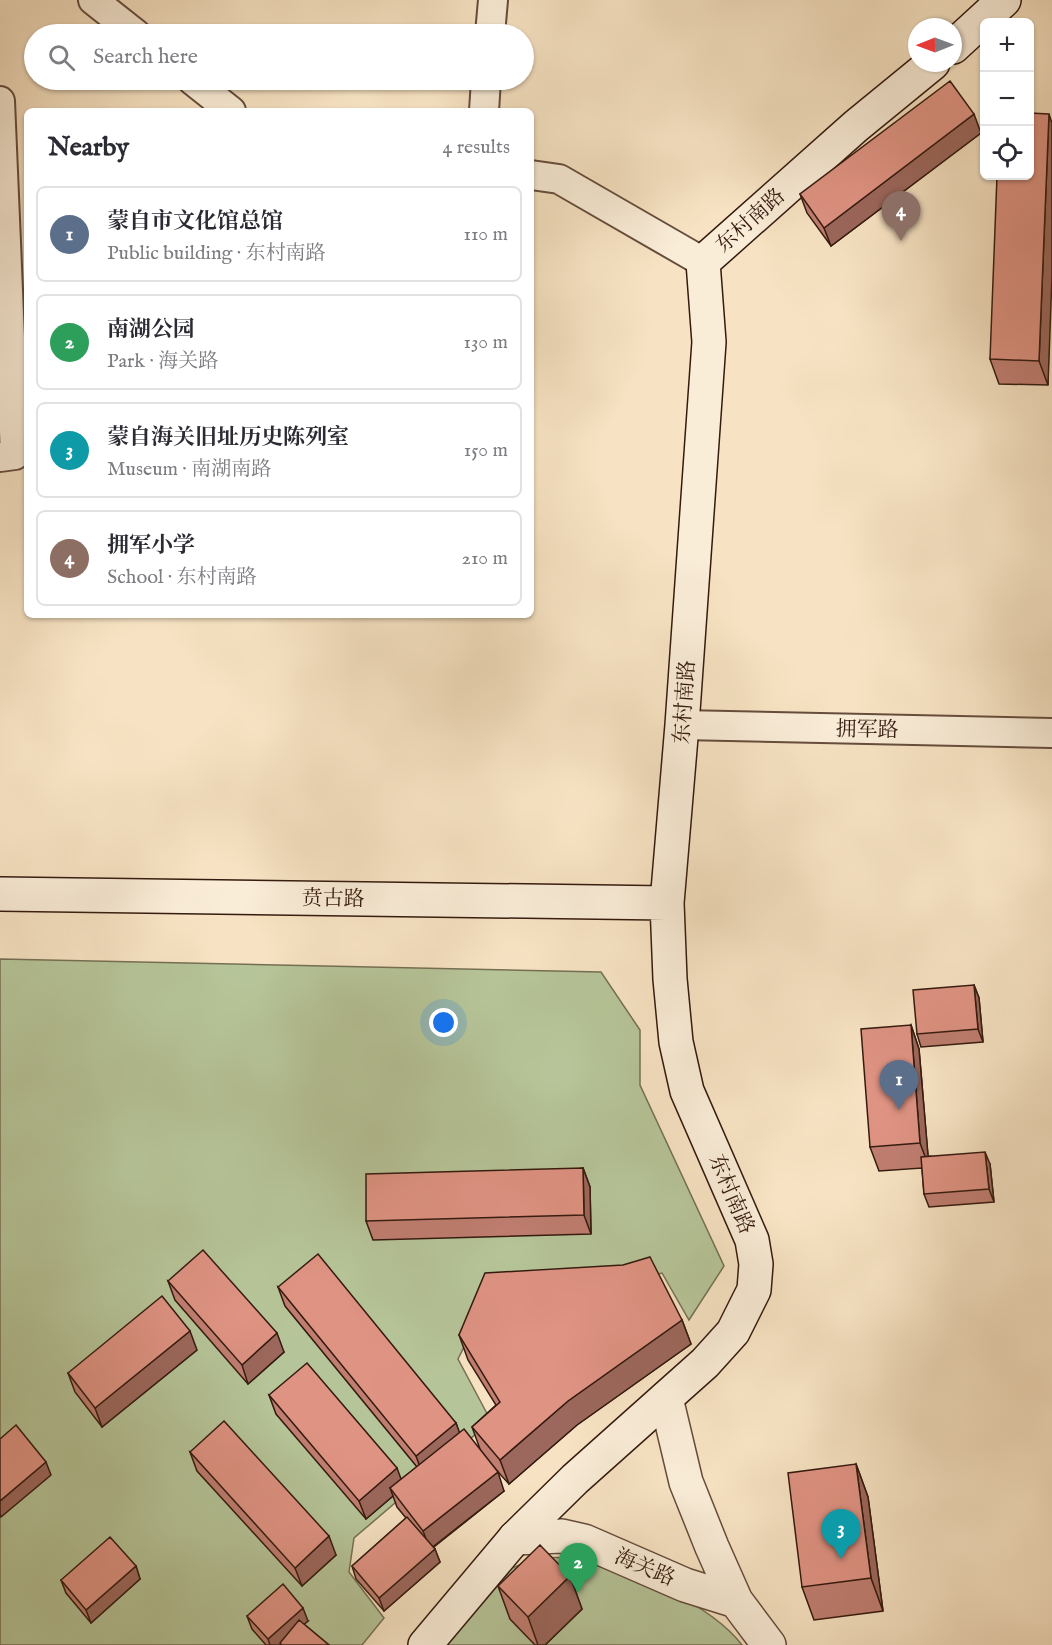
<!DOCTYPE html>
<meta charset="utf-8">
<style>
body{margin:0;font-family:"IM FELL English","Noto Serif SC",serif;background:#f2f2f3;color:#2b2b33}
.controls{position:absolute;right:18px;top:18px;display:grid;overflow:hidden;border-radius:9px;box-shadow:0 2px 4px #0004}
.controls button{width:54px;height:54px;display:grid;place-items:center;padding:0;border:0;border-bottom:2px solid #e1e1e2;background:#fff;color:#2b2b33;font:30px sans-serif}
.compass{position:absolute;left:908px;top:18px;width:54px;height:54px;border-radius:50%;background:#fff;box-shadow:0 2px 4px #0004;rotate:269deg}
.you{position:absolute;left:444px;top:1023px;width:21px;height:21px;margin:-15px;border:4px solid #fff;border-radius:50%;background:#1a73e8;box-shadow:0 0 0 9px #1a73e833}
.badge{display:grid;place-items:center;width:39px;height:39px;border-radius:50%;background:#0b8043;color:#fff;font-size:20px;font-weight:700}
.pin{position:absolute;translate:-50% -50px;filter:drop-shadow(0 2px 3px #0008)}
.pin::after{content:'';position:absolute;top:32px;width:21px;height:18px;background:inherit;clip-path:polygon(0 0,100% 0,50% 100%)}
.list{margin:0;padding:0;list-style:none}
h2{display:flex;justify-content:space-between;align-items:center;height:78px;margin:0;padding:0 24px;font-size:26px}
h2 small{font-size:20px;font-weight:400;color:#7c7c81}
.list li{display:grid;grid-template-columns:39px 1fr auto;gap:18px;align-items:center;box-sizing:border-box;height:96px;margin:0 12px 12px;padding:0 12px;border:2px solid #e1e1e2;border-radius:9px}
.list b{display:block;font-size:22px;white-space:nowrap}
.list p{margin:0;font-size:20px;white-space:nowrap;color:#7c7c81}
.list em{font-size:20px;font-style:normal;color:#7c7c81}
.icon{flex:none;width:33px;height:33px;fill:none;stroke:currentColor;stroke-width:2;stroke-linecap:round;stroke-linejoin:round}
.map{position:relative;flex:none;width:1052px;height:1645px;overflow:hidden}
.search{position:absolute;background:#fff;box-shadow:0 2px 4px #0004;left:24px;top:24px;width:510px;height:66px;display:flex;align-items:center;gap:15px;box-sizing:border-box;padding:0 21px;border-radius:33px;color:#7c7c81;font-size:22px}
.panel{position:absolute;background:#fff;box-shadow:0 2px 4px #0004;left:24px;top:108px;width:510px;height:510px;border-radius:9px}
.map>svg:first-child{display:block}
.green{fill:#b6c599;stroke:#757054;stroke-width:1.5}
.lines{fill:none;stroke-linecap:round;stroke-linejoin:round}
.minor-casing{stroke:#654c3c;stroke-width:32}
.tertiary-casing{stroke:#654c3c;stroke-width:36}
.secondary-casing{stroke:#341a0f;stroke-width:36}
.minor{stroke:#faedd8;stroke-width:28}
.tertiary{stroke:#faedd8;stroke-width:33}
.secondary{stroke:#faedd8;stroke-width:33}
.wall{fill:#c07e71;stroke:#341a0f;stroke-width:1.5}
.shaded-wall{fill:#9c675c;stroke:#341a0f;stroke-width:1.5}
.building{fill:#df9383;stroke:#341a0f;stroke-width:1.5}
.labels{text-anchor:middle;stroke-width:6;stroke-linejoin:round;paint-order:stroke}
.street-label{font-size:21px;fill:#341a0f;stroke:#faedd8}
</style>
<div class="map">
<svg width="1052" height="1645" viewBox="0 0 1052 1645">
<rect width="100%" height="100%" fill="#f7e3c3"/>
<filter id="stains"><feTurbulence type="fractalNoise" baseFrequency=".00333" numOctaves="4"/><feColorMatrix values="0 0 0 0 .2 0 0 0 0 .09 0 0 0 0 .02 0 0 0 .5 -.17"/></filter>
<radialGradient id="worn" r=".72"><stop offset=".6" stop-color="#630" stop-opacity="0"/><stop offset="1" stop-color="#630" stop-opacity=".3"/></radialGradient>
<path class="green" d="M0 959 601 972 640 1030V1085L724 1266 689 1320 662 1273 635 1280 494 1287 458 1359 491 1421 354 1538 349 1572 384 1618 362 1645H0Z
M537 1557C552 1558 568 1557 583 1559 630 1566 713 1607 742 1645H441L497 1575Z"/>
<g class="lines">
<g class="minor-casing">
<path id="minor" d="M93 0 136 34
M490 34 493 0
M192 80 231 111
M0 101 15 455 0 457
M484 111 486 80
M531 175 559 179 703 262
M682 725 1052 733"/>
</g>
<g class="tertiary-casing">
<path id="tertiary" d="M666 1398 686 1482 712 1547 736 1601 769 1645
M515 1538 562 1536 584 1541 685 1585 736 1601"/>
</g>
<g class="secondary-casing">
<path id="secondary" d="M953 47 1004 0
M0 894 667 903
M425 1645 515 1538 575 1479 705 1363 733 1332 754 1290 756 1264 752 1240 687 1091 676 1042 670 979 667 903 682 725 709 342 703 262 856 126 933 63"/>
</g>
<use href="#minor" class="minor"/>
<use href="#tertiary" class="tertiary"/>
<use href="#secondary" class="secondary"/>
</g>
<path class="wall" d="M1052 123 1048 385 999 384 990 359Z
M981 133 831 246 807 213 800 194Z
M974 985 979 998 983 1042 921 1047 917 1034Z
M911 1025 919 1049 928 1156 990 1164 994 1202 929 1207 924 1194 922 1168 879 1171 870 1147Z
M583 1168 590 1187 591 1234 373 1240 366 1221Z
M168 1281 284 1352 248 1384 175 1300Z
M278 1287 456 1423 459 1433 480 1449 472 1427 496 1405 468 1360 459 1335 682 1320 691 1344 577 1425 509 1484 489 1462 504 1491 434 1547 440 1562 384 1611 356 1579 352 1566 406 1518 397 1507 393 1496 366 1519 276 1414 269 1395 401 1480 417 1467 285 1306Z
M197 1350 102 1427 75 1392 68 1373Z
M190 1452 336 1555 302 1586 197 1471Z
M856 1464 868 1497 883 1611 814 1620 802 1587Z
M136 1566 140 1579 91 1623 66 1593 61 1580Z
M570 1576 582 1609 545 1645H535L510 1619 498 1586Z
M247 1616 308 1621 304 1624 329 1645H266L252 1629Z"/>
<path class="shaded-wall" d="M974 114 981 133 831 246 824 228Z
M1049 114 1052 123V276L1048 385 1039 361Z
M974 985 979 998 983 1042 978 1029Z
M911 1025 919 1049 929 1167 920 1143Z
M985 1152 990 1164 994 1202 989 1189Z
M583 1168 590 1187 591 1234 584 1215Z
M682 1320 691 1344 577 1425 509 1484 500 1460 568 1401Z
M190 1331 197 1350 102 1427 95 1408Z
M277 1333 284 1352 248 1384 242 1365Z
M456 1423 463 1442 423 1475 416 1456Z
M46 1462 51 1475 1 1517 0 1514V1501Z
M856 1464 868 1497 883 1611 871 1578Z
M397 1468 404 1487 390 1488 393 1496 366 1519 359 1501Z
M498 1472 504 1491 430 1549 423 1531Z
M329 1536 336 1555 302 1586 295 1568Z
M435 1549 440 1562 384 1611 379 1598Z
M136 1566 140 1579 91 1623 86 1610Z
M570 1576 582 1609 545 1645H538L528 1617Z
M303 1608 308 1621 280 1645H270L268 1639Z"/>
<path class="building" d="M950 81 974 114 824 228 800 194Z
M1029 113 1049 114 1039 361 990 359 997 176H1029Z
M974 985 978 1029 917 1034 913 990Z
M911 1025 920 1143 870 1147 861 1029Z
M985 1152 989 1189 924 1194 921 1157Z
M583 1168 584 1215 366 1221V1174Z
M203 1250 277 1333 242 1365 168 1281Z
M318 1254 456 1423 416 1456 278 1287Z
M650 1257 682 1320 568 1401 500 1460 472 1427 500 1402 459 1335 485 1273 623 1265Z
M162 1296 190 1331 95 1408 68 1373Z
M307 1363 397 1468 359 1501 269 1395Z
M224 1421 329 1536 295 1568 190 1452Z
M16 1425 46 1462 0 1501V1439Z
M464 1429 498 1472 423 1531 390 1488Z
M856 1464 871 1578 802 1587 788 1473Z
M407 1517 435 1549 379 1598 352 1566Z
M110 1537 136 1566 86 1610 61 1580Z
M540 1545 570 1576 528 1617 498 1586Z
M283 1584 303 1608 268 1639 247 1616Z
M299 1620 329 1645H282L280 1643Z"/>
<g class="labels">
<g class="street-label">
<text transform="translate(750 220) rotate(-42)" y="7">东村南路</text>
<text transform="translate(684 702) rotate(-86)" y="7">东村南路</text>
<text transform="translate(867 729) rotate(1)" y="7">拥军路</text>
<text transform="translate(333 898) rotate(1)" y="7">贲古路</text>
<text transform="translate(732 1194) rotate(67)" y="7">东村南路</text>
<text transform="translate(645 1567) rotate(23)" y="7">海关路</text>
</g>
</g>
<rect width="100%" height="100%" filter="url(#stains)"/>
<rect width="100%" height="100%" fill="url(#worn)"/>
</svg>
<div class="controls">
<button>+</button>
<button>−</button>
<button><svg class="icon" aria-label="locate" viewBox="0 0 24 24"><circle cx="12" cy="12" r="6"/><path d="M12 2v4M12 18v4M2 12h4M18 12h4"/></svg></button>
</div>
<svg class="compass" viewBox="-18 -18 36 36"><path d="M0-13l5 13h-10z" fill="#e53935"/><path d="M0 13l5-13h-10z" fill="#7c7c81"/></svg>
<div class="you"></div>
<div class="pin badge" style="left:899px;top:1110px;background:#5c6f8a">1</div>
<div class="pin badge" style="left:578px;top:1593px;background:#2e9e5b">2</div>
<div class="pin badge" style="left:841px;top:1559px;background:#0f9aa8">3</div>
<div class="pin badge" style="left:901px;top:241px;background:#8d6e63">4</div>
<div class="search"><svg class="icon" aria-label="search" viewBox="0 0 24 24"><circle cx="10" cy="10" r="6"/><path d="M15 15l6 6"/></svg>Search here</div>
<section class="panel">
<h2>Nearby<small>4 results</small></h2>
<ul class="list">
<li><span class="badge" style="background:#5c6f8a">1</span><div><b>蒙自市文化馆总馆</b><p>Public building · 东村南路</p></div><em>110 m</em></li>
<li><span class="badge" style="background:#2e9e5b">2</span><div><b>南湖公园</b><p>Park · 海关路</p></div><em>130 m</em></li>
<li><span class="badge" style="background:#0f9aa8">3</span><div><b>蒙自海关旧址历史陈列室</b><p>Museum · 南湖南路</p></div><em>150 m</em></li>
<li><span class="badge" style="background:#8d6e63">4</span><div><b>拥军小学</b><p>School · 东村南路</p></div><em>210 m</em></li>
</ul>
</section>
</div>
